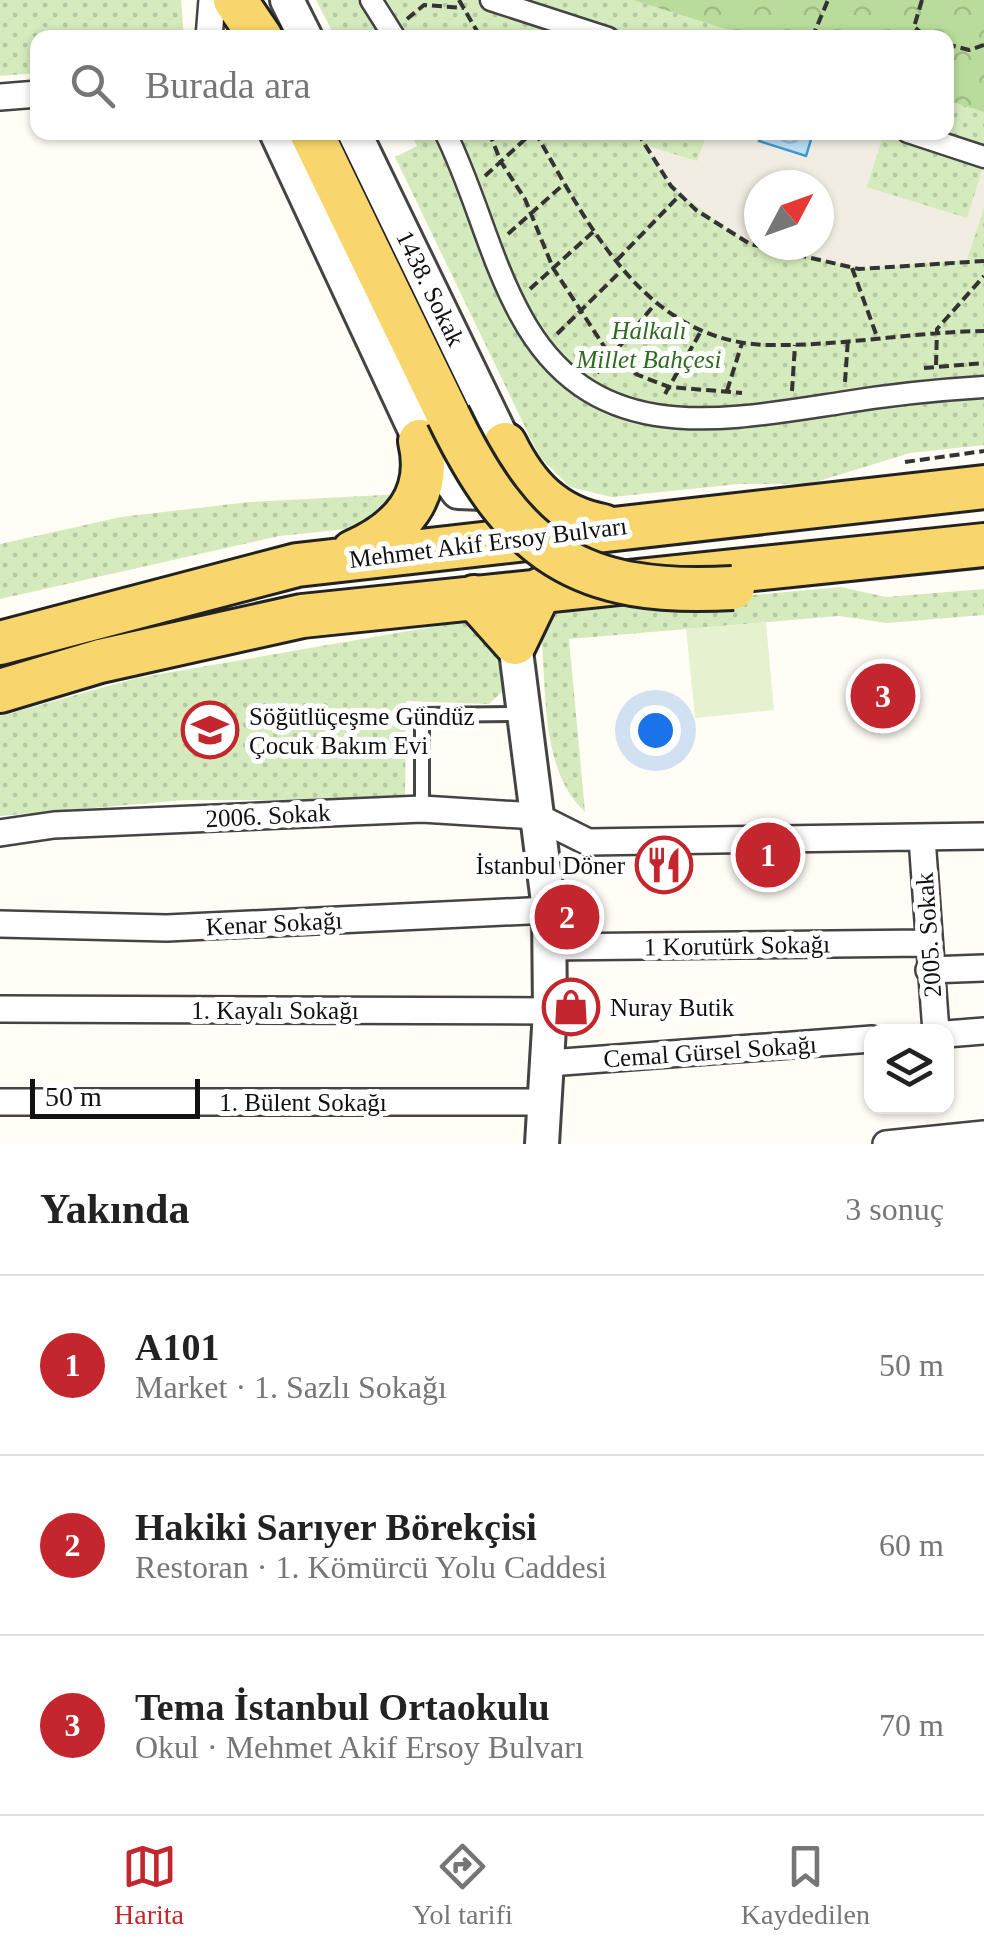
<!DOCTYPE html>
<html lang="tr">
<meta charset="utf-8">
<style>
body{margin:0;font-family:"Times New Roman",serif;background:#f2f2f2;color:#222}
.controls{position:absolute;right:30px;bottom:30px;display:grid;overflow:hidden;border-radius:20px;box-shadow:0 2px 8px #0004}
.controls button{width:90px;height:90px;display:grid;place-items:center;padding:0;border:0;border-bottom:2px solid #e0e0e0;background:#fff;color:#222;font:50px sans-serif}
.compass{position:absolute;left:744px;top:170px;width:90px;height:90px;border-radius:50%;background:#fff;box-shadow:0 2px 8px #0004;rotate:49deg}
.scale{position:absolute;left:30px;bottom:25px;width:170px;box-sizing:border-box;padding-left:10px;border:5px solid #111;border-top:0;font-size:28px;line-height:35px;white-space:nowrap;color:#111;-webkit-text-stroke:8px #fff;paint-order:stroke}
.you{position:absolute;left:655px;top:730px;width:35px;height:35px;margin:-25px;border:8px solid #fff;border-radius:50%;background:#1a73e8;box-shadow:0 0 0 15px #1a73e833}
.badge{display:grid;place-items:center;width:65px;height:65px;border-radius:50%;background:#c4262e;color:#fff;font-size:32px;font-weight:700}
.pin{position:absolute;translate:-50% -50%;border:5px solid #fff;box-shadow:0 2px 10px #0006}
.list{margin:0;padding:0;list-style:none}
h2{display:flex;justify-content:space-between;align-items:center;height:130px;margin:0;padding:0 40px;font-size:42px}
h2 small{font-size:32px;font-weight:400;color:#767676}
.list li{display:grid;grid-template-columns:65px 1fr auto;gap:30px;align-items:center;box-sizing:border-box;height:180px;padding:0 40px;border-top:2px solid #e0e0e0}
.list b{display:block;font-size:38px;white-space:nowrap}
.list p{margin:0;font-size:32px;white-space:nowrap;color:#767676}
.list em{font-size:32px;font-style:normal;color:#767676}
.icon{flex:none;width:55px;height:55px;fill:none;stroke:currentColor;stroke-width:2;stroke-linecap:round;stroke-linejoin:round}
.map{position:relative;flex:none;width:984px;height:1144px;overflow:hidden}
.search{position:absolute;background:#fff;box-shadow:0 2px 8px #0004;left:30px;right:30px;top:30px;height:110px;display:flex;align-items:center;gap:25px;box-sizing:border-box;padding:0 35px;border-radius:20px;color:#767676;font-size:38px}
.sheet{height:670px;background:#fff}
nav{display:flex;justify-content:space-around;align-items:center;box-sizing:border-box;height:140px;border-top:2px solid #e0e0e0;background:#fff;font-size:28px;color:#767676}
nav a{display:grid;justify-items:center;gap:5px}
nav .on{color:#c4262e}
.map>svg:first-child{display:block}
.grass{fill:url(#grass-dots);fill-rule:evenodd}
.forest{fill:url(#forest-crowns)}
.pitch{fill:#e6f2cf}
.plaza{fill:#f1ede2;fill-rule:evenodd}
.water{fill:url(#water-waves);stroke:#3f96cf;stroke-width:2.5}
.lines{fill:none;stroke-linecap:round;stroke-linejoin:round}
.service-casing{stroke:#444;stroke-width:18}
.pedestrian-casing{stroke:#444;stroke-width:25}
.minor-casing{stroke:#444;stroke-width:30}
.tertiary-casing{stroke:#444;stroke-width:38}
.primary-casing{stroke:#222;stroke-width:48}
.path{stroke:#333;stroke-width:4;stroke-dasharray:10 5;stroke-linecap:butt}
.service{stroke:#fff;stroke-width:12}
.pedestrian{stroke:#fff;stroke-width:20}
.minor{stroke:#fff;stroke-width:25}
.tertiary{stroke:#fff;stroke-width:32}
.primary{stroke:#f9d66b;stroke-width:42}
.primary-bridge-casing{stroke:#222;stroke-width:48;stroke-linecap:butt}
.primary-bridge{stroke:#f9d66b;stroke-width:42}
.labels{text-anchor:middle;stroke-width:10;stroke-linejoin:round;paint-order:stroke}
.street-label{font-size:25px;fill:#111;stroke:#fff}
.park-label{font-size:25px;font-style:italic;fill:#2f6b1f;stroke:#fff}
.poi-label{font-size:25px;fill:#111;stroke:#fff;text-anchor:start}
</style>
<div class="map">
<svg width="984" height="1144" viewBox="0 0 984 1144">
<defs>
<pattern id="grass-dots" width="8" height="8" patternUnits="userSpaceOnUse" patternTransform="scale(2.5)"><rect width="8" height="8" fill="#d5ebbd"/><path d="M2 2h.1M6 6h.1" fill="none" stroke="#b6c8a1" stroke-width="1.8" stroke-linecap="round"/></pattern>
<pattern id="forest-crowns" width="20" height="18" patternUnits="userSpaceOnUse" patternTransform="scale(2.5)"><rect width="20" height="18" fill="#b9dc9c"/><path d="M2 6a3 3 0 1 1 6 0M12 15a3 3 0 1 1 6 0" fill="none" stroke="#9ebc85"/></pattern>
<pattern id="water-waves" width="16" height="10" patternUnits="userSpaceOnUse" patternTransform="scale(2.5)"><rect width="16" height="10" fill="#b9e0f7"/><path d="M0 5q4-4 8 0t8 0" fill="none" stroke="#9ebfd3"/></pattern>
</defs>
<rect width="100%" height="100%" fill="#fffdf5"/>
<path class="grass" d="M0 0H181L184 38H38L37 73 0 76Z
M316 0H984V445L910 453 809 484H739L612 497 570 487 539 456 395 157 417 146 410 132H946V38L335 37ZM759 185H819V245H759Z
M402 494 393 505 357 528 279 536 0 599V544L121 517 249 502Z
M841 587 886 597 984 589V615L887 623 839 616 569 639 585 812C540 771 547 689 541 632L555 613Z
M472 620 499 649 502 692 489 704 406 701 405 800H185L0 816V716L137 678Z"/>
<path class="forest" d="M633 0H984V112L947 100 946 38 752 37Z"/>
<path class="pitch" d="M766 622 774 710 695 718 686 629Z"/>
<path class="plaza" d="M707 133H908L984 157V208L967 260 859 269 740 239 671 186 645 145 697 161ZM883 136 983 167 967 218 867 187ZM759 185H819V245H759Z"/>
<path class="water" d="M762 133V132L813 133 806 156 759 141Z"/>
<g class="lines">
<g class="service-casing">
<path id="service" d="M422 809V715L522 714"/>
</g>
<g class="pedestrian-casing">
<path id="pedestrian" d="M371 0 395 38
M491 0 608 38
M445 132C475 192 489 258 521 316 592 447 717 422 840 403 888 395 935 390 984 387
M908 132 984 157"/>
</g>
<g class="minor-casing">
<path id="minor" d="M209 38 212 0
M0 97 38 94
M0 833 54 825 422 809 536 816 588 842 984 836
M922 838 936 1032
M0 924 167 928 549 910
M548 947 926 943
M929 970 984 968
M0 1009 550 1011
M946 1034 984 1031
M549 1063 872 1039
M0 1102H545
M886 1144 984 1134"/>
</g>
<g class="tertiary-casing">
<path id="tertiary" d="M287 0 306 38
M276 132 420 441 458 492 484 493 502 475 505 444 354 132
M515 643 549 910 550 1011 542 1144"/>
</g>
<g class="primary-casing">
<path id="primary" d="M235 0 261 38
M311 132 448 415
M505 444C526 487 554 517 603 526
M353 552C401 531 433 496 420 441
M474 597 515 643 541 589
M0 643 297 565 984 487
M0 691 100 661 302 616 984 545"/>
</g>
<path class="path" d="M459 0 481 38
M922 0 914 27 928 38
M407 19 424 5 464 8
M629 33 644 38
M812 38 828 0
M946 44 969 50 984 45
M489 132 501 162 525 199 553 268 611 357 638 375 669 387 742 393
M535 132C589 226 646 344 771 345 842 346 913 332 984 331
M637 132 671 186 696 210 750 244 859 269 984 261
M485 176 533 132
M508 234 564 184
M617 260 680 195
M852 268 876 334
M530 289 593 232
M557 334 621 271
M936 365 937 329 984 276
M924 368 984 363
M597 373 655 304
M845 382 848 339
M727 391 742 343
M792 391 795 345
M665 394 700 333
M905 462 984 451"/>
<use href="#service" class="service"/>
<use href="#pedestrian" class="pedestrian"/>
<use href="#minor" class="minor"/>
<use href="#tertiary" class="tertiary"/>
<use href="#primary" class="primary"/>
<g class="primary-bridge-casing">
<path id="primary-bridge" d="M448 415C514 552 579 597 733 588"/>
</g>
<use href="#primary-bridge" class="primary-bridge"/>
</g>
<defs>
<g id="school-ring" transform="scale(2.875)"><circle r="9.5" fill="#fff" stroke="#c4262e" stroke-width="1.5"/><path d="M0-5L7-2L0 1L-7-2ZM-4 1L0 2.5L4 1V4Q0 6-4 4Z" fill="#c4262e"/></g>
<g id="restaurant-ring" transform="scale(2.875)"><circle r="9.5" fill="#fff" stroke="#c4262e" stroke-width="1.5"/><path d="M-5-6h1v4h1v-4h1v4h1v-4h1v5L-1.5 .5V6h-2V.5L-5-1ZM5-6V6H3V1.5H1.5Q1.5-4 5-6Z" fill="#c4262e"/></g>
<g id="shop-ring" transform="scale(2.875)"><circle r="9.5" fill="#fff" stroke="#c4262e" stroke-width="1.5"/><path d="M-5-2.5h2.3a2.7 3.5 0 0 1 5.4 0H5L5.5 6h-11ZM-1.5-2.5h3a1.5 2.3 0 0 0-3 0Z" fill="#c4262e"/></g>
</defs>
<g fill-rule="evenodd">
<use href="#school-ring" x="210" y="730"/>
<use href="#restaurant-ring" x="664" y="865"/>
<use href="#shop-ring" x="571" y="1007"/>
</g>
<g class="labels">
<g class="street-label">
<text transform="translate(431 288) rotate(64)" y="9">1438. Sokak</text>
<text transform="translate(488 542) rotate(-7)" y="9">Mehmet Akif Ersoy Bulvarı</text>
<text transform="translate(268 815) rotate(-3)" y="9">2006. Sokak</text>
<text transform="translate(274 923) rotate(-3)" y="9">Kenar Sokağı</text>
<text transform="translate(928 935) rotate(-94)" y="9">2005. Sokak</text>
<text transform="translate(737 945) rotate(-1)" y="9">1 Korutürk Sokağı</text>
<text x="275" y="1019">1. Kayalı Sokağı</text>
<text transform="translate(710 1051) rotate(-4)" y="9">Cemal Gürsel Sokağı</text>
<text x="303" y="1111">1. Bülent Sokağı</text>
</g>
<g class="park-label">
<text x="649" y="339">Halkalı<tspan x="649" dy="29">Millet Bahçesi</tspan></text>
</g>
<g class="poi-label">
<text x="249" y="725">Söğütlüçeşme Gündüz<tspan x="249" dy="29">Çocuk Bakım Evi</tspan></text>
<text x="625" y="874" text-anchor="end">İstanbul Döner</text>
<text x="610" y="1016">Nuray Butik</text>
</g>
</g>
</svg>
<div class="controls">
<button><svg class="icon" aria-label="layers" viewBox="0 0 24 24"><path d="M12 4l9 5-9 5-9-5zM3 14l9 5 9-5"/></svg></button>
</div>
<svg class="compass" viewBox="-18 -18 36 36"><path d="M0-13l5 13h-10z" fill="#e53935"/><path d="M0 13l5-13h-10z" fill="#767676"/></svg>
<div class="scale">50 m</div>
<div class="you"></div>
<div class="pin badge" style="left:768px;top:855px">1</div>
<div class="pin badge" style="left:567px;top:917px">2</div>
<div class="pin badge" style="left:883px;top:696px">3</div>
<div class="search"><svg class="icon" aria-label="search" viewBox="0 0 24 24"><circle cx="10" cy="10" r="6"/><path d="M15 15l6 6"/></svg>Burada ara</div>
</div>
<section class="sheet">
<h2>Yakında<small>3 sonuç</small></h2>
<ul class="list">
<li><span class="badge">1</span><div><b>A101</b><p>Market · 1. Sazlı Sokağı</p></div><em>50 m</em></li>
<li><span class="badge">2</span><div><b>Hakiki Sarıyer Börekçisi</b><p>Restoran · 1. Kömürcü Yolu Caddesi</p></div><em>60 m</em></li>
<li><span class="badge">3</span><div><b>Tema İstanbul Ortaokulu</b><p>Okul · Mehmet Akif Ersoy Bulvarı</p></div><em>70 m</em></li>
</ul>
</section>
<nav>
<a class="on"><svg class="icon" aria-label="map" viewBox="0 0 24 24"><path d="M3 6l6-2 6 2 6-2v14l-6 2-6-2-6 2zM9 4v14M15 6v14"/></svg>Harita</a>
<a><svg class="icon" aria-label="directions" viewBox="0 0 24 24"><path d="M12 3l9 9-9 9-9-9zM9 14v-3h6M13 9l2 2-2 2"/></svg>Yol tarifi</a>
<a><svg class="icon" aria-label="saved" viewBox="0 0 24 24"><path d="M7 4h10v16l-5-4-5 4z"/></svg>Kaydedilen</a>
</nav>
